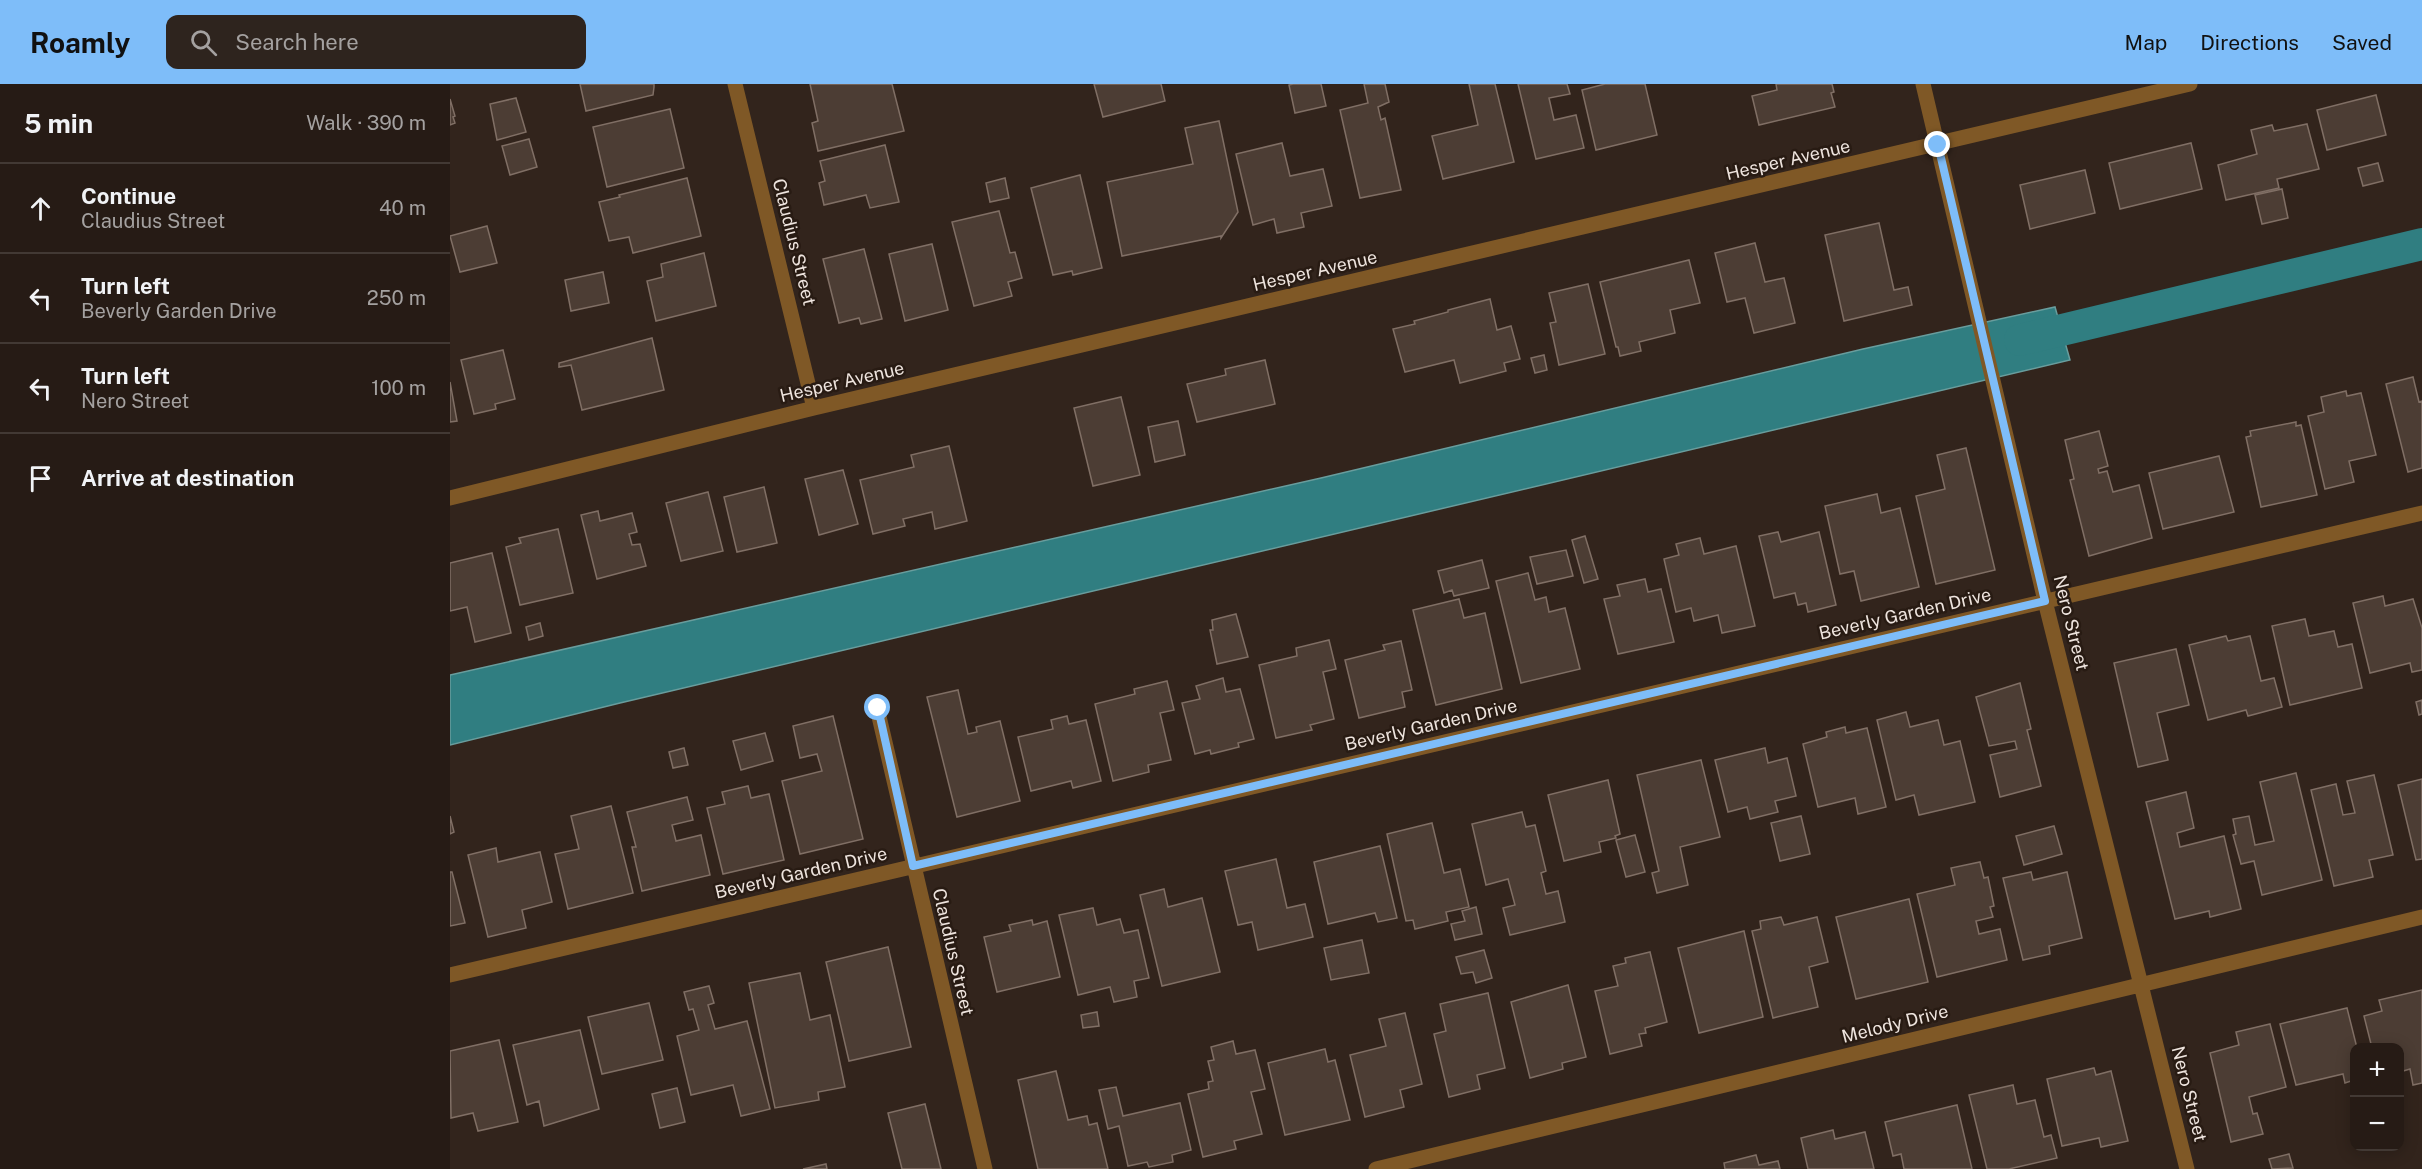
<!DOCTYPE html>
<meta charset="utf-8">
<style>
body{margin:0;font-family:"Public Sans",sans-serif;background:#2e241e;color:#f1f3f6}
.controls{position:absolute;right:18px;bottom:18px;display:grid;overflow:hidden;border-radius:12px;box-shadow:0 3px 15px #0003}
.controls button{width:54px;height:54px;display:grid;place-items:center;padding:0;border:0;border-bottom:2px solid #423934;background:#261b15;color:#f1f3f6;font:30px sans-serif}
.stop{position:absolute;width:18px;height:18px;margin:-14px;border:4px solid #7ebdf9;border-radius:50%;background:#fff}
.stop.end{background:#7ebdf9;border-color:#fff;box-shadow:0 2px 6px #0008}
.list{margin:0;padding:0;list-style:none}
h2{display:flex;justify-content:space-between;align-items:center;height:78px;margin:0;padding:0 24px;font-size:26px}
h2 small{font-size:20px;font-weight:400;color:#a4a1a0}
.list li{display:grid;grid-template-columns:39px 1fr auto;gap:18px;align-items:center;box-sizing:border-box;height:90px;padding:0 24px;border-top:2px solid #423934}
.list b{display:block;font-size:22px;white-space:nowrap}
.list p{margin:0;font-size:20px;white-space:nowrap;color:#a4a1a0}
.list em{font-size:20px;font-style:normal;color:#a4a1a0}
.icon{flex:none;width:33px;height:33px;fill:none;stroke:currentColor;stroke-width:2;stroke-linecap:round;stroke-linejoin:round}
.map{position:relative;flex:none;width:1972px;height:1085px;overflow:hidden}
header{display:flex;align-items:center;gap:36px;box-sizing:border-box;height:84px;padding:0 30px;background:#7ebdf9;color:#111}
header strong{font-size:28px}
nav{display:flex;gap:33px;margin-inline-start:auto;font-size:21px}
.search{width:420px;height:54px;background:#2e241e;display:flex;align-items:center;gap:15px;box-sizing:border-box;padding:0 21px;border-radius:12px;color:#a4a1a0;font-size:22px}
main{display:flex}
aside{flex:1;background:#261b15}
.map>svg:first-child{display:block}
.water{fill:#307e81;stroke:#699d9d;stroke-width:1.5}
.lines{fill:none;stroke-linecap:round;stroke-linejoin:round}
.canal{stroke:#307e81;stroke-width:32}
.building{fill:#4c3d34;stroke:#806f65;stroke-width:1.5}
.minor{stroke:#7f5826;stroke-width:15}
.route{stroke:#7ebdf9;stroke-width:8}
.labels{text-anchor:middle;stroke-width:5;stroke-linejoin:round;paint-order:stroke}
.street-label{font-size:18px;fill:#eee4de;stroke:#281b13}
</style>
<header>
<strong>Roamly</strong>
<div class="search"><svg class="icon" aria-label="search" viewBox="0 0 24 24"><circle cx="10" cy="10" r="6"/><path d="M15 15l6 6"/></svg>Search here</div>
<nav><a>Map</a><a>Directions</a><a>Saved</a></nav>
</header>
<main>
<aside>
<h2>5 min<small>Walk · 390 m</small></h2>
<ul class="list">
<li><svg class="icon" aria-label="ahead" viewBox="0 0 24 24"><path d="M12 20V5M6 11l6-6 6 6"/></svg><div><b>Continue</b><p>Claudius Street</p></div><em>40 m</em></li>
<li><svg class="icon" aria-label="left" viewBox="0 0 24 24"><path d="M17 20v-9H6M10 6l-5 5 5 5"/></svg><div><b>Turn left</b><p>Beverly Garden Drive</p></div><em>250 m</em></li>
<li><svg class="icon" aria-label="left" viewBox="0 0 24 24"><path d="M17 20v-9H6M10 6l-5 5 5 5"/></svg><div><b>Turn left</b><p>Nero Street</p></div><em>100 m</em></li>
<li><svg class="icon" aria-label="arrive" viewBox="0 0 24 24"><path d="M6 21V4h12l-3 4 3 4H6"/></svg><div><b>Arrive at destination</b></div></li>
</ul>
</aside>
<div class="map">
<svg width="1972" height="1085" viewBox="0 0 1972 1085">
<rect width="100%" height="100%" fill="#32241c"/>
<path class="water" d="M1605 223 1620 276 170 619 0 661V591L871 394 1413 265Z"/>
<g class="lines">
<path class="canal" d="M1570 256 1972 160"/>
</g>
<path class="building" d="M130 0H204V3L203 11 136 27Z
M360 0H442L454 47 368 67 362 39 368 37Z
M644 0H711L715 17 653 33Z
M843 0H871L876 22 845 29 839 1Z
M914 0H935L939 18 928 23 931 36 935 34 951 106 910 114 890 26 918 19Z
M1019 0H1045L1064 78 993 95 982 52 1028 41Z
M1068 0H1117L1120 10 1099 14 1104 36 1126 31 1134 64 1086 75Z
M1155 0H1195L1207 51 1146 66 1132 6Z
M1326 0H1382L1384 8 1381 9 1385 23 1309 41 1302 12 1327 6Z
M1926 11 1936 51 1877 66 1867 26Z
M66 14 76 48 47 56 40 20Z
M0 15 5 32 3 33 5 39 0 41Z
M220 25 234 84 157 103 143 43Z
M769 37 788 128 771 154V152L672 172 657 98 743 80 735 44Z
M1857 40 1869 85 1827 95 1829 104 1776 116 1768 81 1807 70 1801 46 1822 41 1824 47Z
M79 55 87 83 60 91 52 62Z
M832 59 840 92 873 85 882 122 851 129 854 143 827 149 824 135 803 141 786 70Z
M1741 59 1752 105 1670 125 1659 79Z
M435 61 449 118 420 124 416 111 374 121 369 99 375 97 370 77Z
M1928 79 1933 97 1913 102 1908 84Z
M1635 86 1645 129 1580 145 1570 101Z
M630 91 652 184 623 191 622 187 603 191 581 104Z
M237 94 251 152 183 169 179 153 159 157 149 118 170 113 169 111Z
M555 94 559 114 540 118 536 99Z
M1832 105 1838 134 1812 140 1805 111Z
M549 127 560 169 565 168 572 194 558 198 562 212 524 222 502 138Z
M1429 139 1444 206 1458 203 1462 221 1394 237 1375 151Z
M37 142 47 179 10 188 0 152Z
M1305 159 1315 198 1334 194 1345 239 1304 249 1295 214 1277 218 1265 169Z
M482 160 498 226 455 237 439 170Z
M414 165 432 235 411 240 409 234 389 239 373 175Z
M254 169 266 222 206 237 197 197 213 193 211 180Z
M1239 176 1250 219 1220 226 1225 249 1189 258 1191 267 1170 272 1168 263H1166L1150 198Z
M153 188 159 219 121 227 115 196Z
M1138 200 1155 270 1109 281 1100 239 1106 238 1099 209Z
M1040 215 1047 246 1061 242 1070 275 1054 279 1056 287 1010 299 1004 276 955 288 943 245 965 240 964 237 998 228V226Z
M202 254 214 306 132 326 121 281 109 283V279Z
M53 266 65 315 45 320 46 325 24 330 11 276Z
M1094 271 1097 286 1085 289 1081 274Z
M815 276 825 320 747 338 737 300 776 291 775 285Z
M1963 293 1969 318 1972 317V384L1958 388 1936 300Z
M0 298 7 337 0 338Z
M1896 307 1897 312 1911 309 1926 371 1899 377 1904 398 1875 405 1858 332 1874 328 1871 313Z
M671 313 690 391 643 402 624 324Z
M728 337 735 371 705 378 698 343Z
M1846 338V342L1851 341 1867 411 1811 423 1796 353 1801 352 1800 347Z
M1649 347 1658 382 1648 385 1649 389 1657 387 1663 408 1689 401 1702 454 1639 472 1620 396 1624 395 1615 356Z
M499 362 517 437 485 445 482 428 453 435 455 442 423 450 410 396 464 383 461 371Z
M1516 364 1545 486 1486 500 1466 412 1495 405 1487 371Z
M1769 372 1784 428 1713 445 1699 389Z
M393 386 408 440 369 451 355 395Z
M314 403 327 459 287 468 274 413Z
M258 408 273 467 231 477 216 419Z
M1427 410 1431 429 1450 424 1469 503 1411 517 1404 487 1390 490 1375 422Z
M148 427 150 437 182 429 187 448 179 450 182 461 190 460 196 482 147 495 131 431Z
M108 445 123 509 70 521 56 463 71 459 69 454Z
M1328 448 1331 458 1369 448 1386 521 1358 528 1356 519 1348 521 1345 509 1324 514 1309 452Z
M1135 452 1148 495 1134 499 1122 456Z
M1250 454 1254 470 1286 462 1305 542 1272 549 1268 531 1244 537 1241 524 1226 528 1214 475 1229 471 1226 460Z
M1116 466 1123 492 1087 500 1080 473Z
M42 469 61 549 25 558 17 523 0 527V479Z
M1032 476 1039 504 1004 512 1002 506 994 509 988 487Z
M1078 489 1085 516 1096 513 1099 528 1115 524 1130 585 1071 599 1046 497Z
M1195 495 1198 508 1211 505 1224 558 1168 570 1154 515 1170 512 1167 501Z
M1933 512 1935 522 1963 515 1972 544V586L1962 588 1960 579 1920 589 1903 519Z
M1009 515 1014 534 1035 529 1052 605 986 621 963 526Z
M786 530 798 573 767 580 760 546H763L762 536Z
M1855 535 1859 552 1884 547 1888 563 1902 560 1912 604 1840 621 1822 542Z
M90 539 93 552 79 556 76 543Z
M1776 552 1778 557 1800 552 1811 597 1824 594 1832 623 1798 632 1796 626 1758 636 1739 561Z
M879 556 886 585 873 588 884 635 860 641 862 646 826 654 809 581 847 572 846 564Z
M951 557 962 606 952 608 955 623 909 634 895 576 935 566 933 561Z
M1726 565 1739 621 1707 629 1718 676 1688 683 1664 579Z
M773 594 776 608 790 605 804 655 788 659 789 663 761 670 760 666 745 670 732 619 750 615 746 602Z
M717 597 724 626 710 629 721 676 698 681 699 688 663 697 645 620 685 610 684 605Z
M1570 599 1581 645 1577 646 1591 702 1550 713 1540 671 1567 665 1565 657 1539 662 1526 613Z
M508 606 518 650 527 648 526 643 550 637 570 717 507 733 477 613Z
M1972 616V630L1969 631 1966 618Z
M1456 628 1460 643 1488 636 1494 661 1510 657 1525 718 1469 731 1464 711 1446 716 1427 636Z
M383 632 413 755 350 770 332 697 372 687 367 670 350 674 343 642Z
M617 632 619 640 636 636 651 697 623 704 621 697 581 707 568 653 603 645 601 636Z
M1395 643 1396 649 1417 644 1436 723 1408 730 1405 714 1368 723 1353 660 1377 653 1376 648Z
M315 649 323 677 291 686 283 657Z
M234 664 238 681 223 684 219 668Z
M1315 664 1318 679 1337 674 1346 712 1325 717 1328 728 1300 735 1297 723 1278 728 1265 676Z
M1251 676 1270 753 1230 763 1238 801 1207 809 1202 789 1209 787 1187 691Z
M1846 689 1872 796 1812 811 1804 777 1791 780 1783 751 1786 750 1783 735 1799 732 1805 761 1824 757 1810 698Z
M1924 691 1943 771 1919 776 1923 793 1884 802 1861 706 1886 700 1893 731 1905 729 1897 697Z
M1972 695V775L1966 776 1948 701Z
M1158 696 1170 750 1165 752 1166 754 1149 758 1151 768 1114 777 1098 711Z
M298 702 301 714 319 710 334 776 273 790 257 724 275 720 272 708Z
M1736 708 1744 744 1727 749 1730 763 1774 752 1791 825 1760 833 1759 827 1725 835 1696 718Z
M237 713 243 736 222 741 226 757 251 751 260 791 192 807 182 763H186L177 728Z
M161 722 183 809 118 825 105 770 129 765 121 732Z
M1072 728 1076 743 1085 741 1096 787 1091 789 1096 810 1108 807 1115 838 1060 851 1053 824 1065 821 1058 795 1036 801 1022 740Z
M0 732 4 748 0 750Z
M1351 732 1360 770 1330 777 1321 739Z
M982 739 994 789 1010 785 1019 823 996 828 998 837 965 845 963 836 956 837 937 750Z
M1604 742 1612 770 1574 781 1566 752Z
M1185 751 1195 788 1176 793 1166 756Z
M930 762 947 834 928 838 925 829 878 840 864 778Z
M46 764 48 778 90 768 102 818 72 826 76 844 38 853 18 771Z
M826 775 837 824 855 820 863 853 808 866 802 838 788 841 775 787Z
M1530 778 1534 794 1538 793 1544 822 1540 823 1543 833 1526 837 1529 850 1550 845 1557 876 1487 893 1467 810 1505 801 1501 784Z
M0 788H2L15 839 0 842Z
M1581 788 1583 796 1617 788 1632 854 1599 862 1600 870 1573 876 1553 794Z
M714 805 718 823 752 814 770 888 712 902 690 811Z
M1459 815 1478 898 1406 915 1386 833Z
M1026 823 1032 850 1005 856 1001 840 1015 837 1012 827Z
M643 824 647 841 670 835 674 849 688 846 699 894 684 897 687 913 664 918 660 903 628 911 609 831Z
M1331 833 1334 841 1367 833 1378 878 1359 883 1368 923 1323 934 1302 847 1311 845 1310 837Z
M582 836 583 841 597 837 610 893 547 908 534 853 561 847 559 841Z
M1294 847 1313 933 1249 949 1228 864Z
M912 856 919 889 881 896 874 864Z
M438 863 461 963 399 977 376 878Z
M1034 866 1042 894 1026 899 1023 888 1011 890 1006 873Z
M1200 868 1217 938 1195 944 1196 949 1189 950 1192 962 1160 970 1145 907 1168 902 1163 882 1176 879 1175 874Z
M350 889 360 936 380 931 395 1003 368 1008 369 1016 325 1024 299 899Z
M1118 901 1136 973 1112 979 1113 985 1080 994 1061 918Z
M259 902 264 919 258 921 265 945 297 937 320 1025 291 1032 283 1001 241 1011 227 952 249 946 243 925 239 926 234 908Z
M1972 906V999L1963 1001 1960 985 1950 988V964H1922L1914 932 1932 927 1929 916Z
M1038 909 1055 984 1027 991 1030 1005 999 1013 984 950 996 947 990 920Z
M199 919 213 976 152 990 138 933Z
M1897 924 1907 964H1904V996L1895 999 1893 990 1846 1001 1830 940Z
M647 928 649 942 633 944 631 931Z
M955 929 972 1000 950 1006 954 1023 915 1033 900 971 936 962 929 935Z
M1820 940 1836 1003 1799 1013 1803 1030 1807 1029 1813 1050 1781 1058 1760 969 1789 961 1786 948Z
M130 946 149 1025 94 1042 89 1017 77 1021 63 961Z
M49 956 68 1038 28 1047 23 1029 1 1034 0 967Z
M783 957 786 970 805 966 815 1005 801 1008 812 1050 784 1057 786 1065 753 1073 738 1010 759 1005 758 998 763 997 758 977 764 976 761 963Z
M875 965 878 978 885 976 900 1036 835 1051 818 979Z
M1644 984 1646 991 1661 987 1678 1057 1651 1063 1649 1054 1612 1062 1597 995Z
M606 987 618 1036 637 1032 639 1041 647 1039 658 1085H588L568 996Z
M1563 1001 1567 1020 1585 1016 1594 1053 1601 1051 1607 1074 1559 1085H1537L1519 1011Z
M666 1003 673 1032 730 1019 741 1066 722 1071 723 1078 699 1083 697 1078 678 1082 669 1042 658 1045 649 1006Z
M227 1004 235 1038 210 1044 202 1010Z
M475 1020 491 1085H452L438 1029Z
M1507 1021 1522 1085H1454L1451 1070 1443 1072 1435 1038Z
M1383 1046 1385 1055 1415 1048 1424 1085H1358L1351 1054Z
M1839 1070 1843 1084 1822 1085 1819 1075Z
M1306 1071 1309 1081 1328 1077 1330 1085H1275L1274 1079Z
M376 1080 377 1085H353Z"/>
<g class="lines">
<path class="minor" d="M285 0 364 324
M1473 0 1595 517 1737 1085
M0 414 364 324 1740 0
M427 624 535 1085
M0 891 1972 429
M926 1085 1972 833"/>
</g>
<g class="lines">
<path class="route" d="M428 624 463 782 1595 517 1488 61"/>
</g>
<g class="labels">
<g class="street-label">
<text transform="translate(1338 76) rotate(-13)" y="6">Hesper Avenue</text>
<text transform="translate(344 158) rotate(76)" y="6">Claudius Street</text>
<text transform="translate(865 187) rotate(-13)" y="6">Hesper Avenue</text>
<text transform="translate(392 298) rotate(-13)" y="6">Hesper Avenue</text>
<text transform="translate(1455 530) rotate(-13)" y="6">Beverly Garden Drive</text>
<text transform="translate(1621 539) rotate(76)" y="6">Nero Street</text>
<text transform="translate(981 641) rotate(-13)" y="6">Beverly Garden Drive</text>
<text transform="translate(351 789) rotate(-13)" y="6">Beverly Garden Drive</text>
<text transform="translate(503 868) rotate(77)" y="6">Claudius Street</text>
<text transform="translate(1445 940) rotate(-14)" y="6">Melody Drive</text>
<text transform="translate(1739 1010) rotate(76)" y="6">Nero Street</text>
</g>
</g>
</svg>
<div class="controls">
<button>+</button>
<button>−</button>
</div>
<div class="stop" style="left:428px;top:624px"></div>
<div class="stop end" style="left:1488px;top:61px"></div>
</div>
</main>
